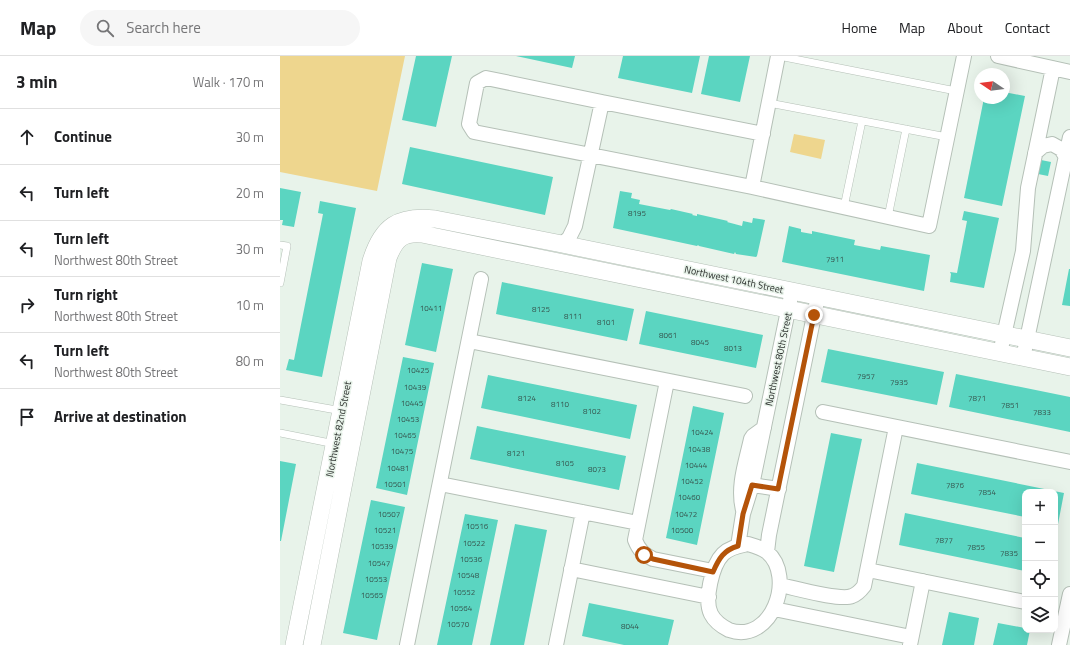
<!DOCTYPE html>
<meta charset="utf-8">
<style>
body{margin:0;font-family:"Titillium Web",sans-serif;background:#f6f6f6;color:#202124}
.controls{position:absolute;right:12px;bottom:12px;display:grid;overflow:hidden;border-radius:8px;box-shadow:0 4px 16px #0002}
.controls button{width:36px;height:36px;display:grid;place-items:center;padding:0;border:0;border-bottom:1px solid #e0e0e0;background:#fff;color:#202124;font:20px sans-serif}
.compass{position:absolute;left:694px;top:12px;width:36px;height:36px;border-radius:50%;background:#fff;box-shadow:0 4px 16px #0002;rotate:283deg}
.stop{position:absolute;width:12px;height:12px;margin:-9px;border:3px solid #b45309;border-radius:50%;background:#fff}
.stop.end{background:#b45309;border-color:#fff;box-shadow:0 1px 4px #0008}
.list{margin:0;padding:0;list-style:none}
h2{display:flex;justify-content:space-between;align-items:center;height:52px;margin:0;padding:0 16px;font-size:17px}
h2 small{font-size:13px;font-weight:400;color:#757577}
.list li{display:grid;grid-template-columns:26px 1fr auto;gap:12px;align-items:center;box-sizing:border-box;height:56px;padding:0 16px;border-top:1px solid #e0e0e0}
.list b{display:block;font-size:15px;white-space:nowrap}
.list p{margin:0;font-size:13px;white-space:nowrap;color:#757577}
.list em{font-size:13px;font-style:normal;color:#757577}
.icon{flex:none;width:22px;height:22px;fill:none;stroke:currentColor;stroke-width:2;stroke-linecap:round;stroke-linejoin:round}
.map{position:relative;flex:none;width:790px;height:589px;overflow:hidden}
header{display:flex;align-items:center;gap:24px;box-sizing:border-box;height:56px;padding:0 20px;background:#fff;border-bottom:1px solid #e0e0e0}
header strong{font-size:19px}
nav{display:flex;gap:22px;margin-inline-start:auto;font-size:14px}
.search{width:280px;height:36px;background:#f6f6f6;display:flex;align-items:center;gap:10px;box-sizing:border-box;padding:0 14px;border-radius:22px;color:#757577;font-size:15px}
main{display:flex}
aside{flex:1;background:#fff}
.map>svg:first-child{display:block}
.green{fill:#eed68e}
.building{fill:#5bd5c1}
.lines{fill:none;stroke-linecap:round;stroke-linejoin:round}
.service-casing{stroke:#b5c0b7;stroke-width:8}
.minor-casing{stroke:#b5c0b7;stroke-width:16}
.tertiary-casing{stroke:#b5c0b7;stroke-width:18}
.service{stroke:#fff;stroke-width:7}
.minor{stroke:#fff;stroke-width:14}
.tertiary{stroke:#fff;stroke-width:17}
.route{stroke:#b45309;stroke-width:5}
.labels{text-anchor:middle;stroke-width:3;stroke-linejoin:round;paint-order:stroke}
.number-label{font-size:8px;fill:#375851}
.street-label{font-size:10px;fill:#2b2f2c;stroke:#e8f3ea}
</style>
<header>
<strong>Map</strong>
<div class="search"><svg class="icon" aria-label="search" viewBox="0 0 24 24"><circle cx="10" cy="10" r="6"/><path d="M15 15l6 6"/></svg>Search here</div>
<nav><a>Home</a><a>Map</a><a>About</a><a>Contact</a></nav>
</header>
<main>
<aside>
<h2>3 min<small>Walk · 170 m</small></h2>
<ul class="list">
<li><svg class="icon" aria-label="ahead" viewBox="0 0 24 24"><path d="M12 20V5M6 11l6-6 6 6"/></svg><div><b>Continue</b></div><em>30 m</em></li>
<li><svg class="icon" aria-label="left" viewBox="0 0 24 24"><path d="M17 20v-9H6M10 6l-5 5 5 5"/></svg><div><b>Turn left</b></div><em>20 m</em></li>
<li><svg class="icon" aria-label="left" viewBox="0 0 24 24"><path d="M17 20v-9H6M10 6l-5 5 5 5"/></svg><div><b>Turn left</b><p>Northwest 80th Street</p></div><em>30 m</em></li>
<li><svg class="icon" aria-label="right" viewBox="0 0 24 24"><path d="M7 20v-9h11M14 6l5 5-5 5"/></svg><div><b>Turn right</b><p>Northwest 80th Street</p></div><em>10 m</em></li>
<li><svg class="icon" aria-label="left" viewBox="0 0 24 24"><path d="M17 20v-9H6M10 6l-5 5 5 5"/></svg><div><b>Turn left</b><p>Northwest 80th Street</p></div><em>80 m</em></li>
<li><svg class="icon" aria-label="arrive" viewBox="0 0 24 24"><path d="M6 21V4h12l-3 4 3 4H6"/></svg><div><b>Arrive at destination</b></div></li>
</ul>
</aside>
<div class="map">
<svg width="790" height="589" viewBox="0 0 790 589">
<rect width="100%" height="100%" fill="#e8f3ea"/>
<path class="green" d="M0 0H125L97 135 0 116Z
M514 78 545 84 541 103 510 96Z"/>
<path class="building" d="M136 0H172L156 71 122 64Z
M236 0H295L292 12Z
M343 0H420L412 37 338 22Z
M429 0H470L460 46 421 38Z
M724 36 745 40 722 150 684 142 704 42H724Z
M130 91 273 121 265 159 122 128Z
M761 104 771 106 768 120 758 118Z
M0 132 21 136 14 171 2 169 3 164H0Z
M340 135 352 137 351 142 360 144 359 148 390 154 391 153 413 158 412 159 417 160V158L448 165 447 166 462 170 463 165 472 167 473 162 485 164 477 200 476 201 456 198 455 196 454 198 419 190 418 189 417 190 333 172Z
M40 145 76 152 42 321 6 314 9 303 14 304 43 158 38 157Z
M684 155 719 162 704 232 670 226 671 218 670 216 677 217 687 165 682 164Z
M509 170 521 173V176L532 178V175L575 184 574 189 600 194 601 190 650 199 644 235 502 206Z
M142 207 173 213 156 296 125 289Z
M789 213H790V250L782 249Z
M222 226 354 253 347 285 216 258Z
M366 255 483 279 476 312 359 288Z
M548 293 664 316 657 349 541 326Z
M123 301 154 307 127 439 96 432Z
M676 318 790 341V376L669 351Z
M208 319 357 349 350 383 201 352Z
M413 350 444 357 417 489 386 482Z
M197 370 346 400 339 434 190 403Z
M551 377 582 383 554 516 524 510Z
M0 405 16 408 1 485H0Z
M637 407 784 437 778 468 775 467V436H745V461L631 438Z
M91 444 125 451 97 584 63 577Z
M625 457 745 482V515L619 489Z
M185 458 218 464 192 589H157Z
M235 468 267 474 244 589H210Z
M309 547 394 564 388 589H344L302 580Z
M669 556 699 562 694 589H662Z
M718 567 745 572V574H750L747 589H713Z"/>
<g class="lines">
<g class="service-casing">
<path id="service" d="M499 0 676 35
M489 47 667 81
M564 151 582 65
M608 161 626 73
M0 189 7 190 0 227
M0 344 62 355
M0 377 55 388"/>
</g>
<g class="minor-casing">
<path id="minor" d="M498 0 472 131 649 170 684 0
M718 0 790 16
M322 46 483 78
M755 97 763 90 772 88 781 93 786 101
M282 188 289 182 295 170 322 46 206 22 197 27 189 68 194 76 472 131
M189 285 465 340
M720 297 743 195 748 132 773 12
M743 302 790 81
M387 325 355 484C359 494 363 498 373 503L433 515
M543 356 790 406
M160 428 358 467
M472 429 499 433
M463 454C457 430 466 406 471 383L473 380 484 372
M468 488C475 490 482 492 487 496 516 520 492 589 449 574 441 570 435 566 431 558 424 544 432 509 443 498 450 491 459 490 468 488Z
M458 490 463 458 472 429 512 235
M487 496 489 479 538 240
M291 513 429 541
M588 514 745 546
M500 529C515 532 560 545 572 540 578 538 581 534 584 530L616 371
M494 553 631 581
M127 589 201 223
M276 589 303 456
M630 589 643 525
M779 589 790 538"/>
</g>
<g class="tertiary-casing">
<path id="tertiary" d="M14 589 91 205C102 170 118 159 155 163L282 188 790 292
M32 589 108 202C115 184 122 176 142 178L790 311"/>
</g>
<use href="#service" class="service"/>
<use href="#minor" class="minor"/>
<use href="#tertiary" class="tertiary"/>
</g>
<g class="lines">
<path class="route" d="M364 499 373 503 433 516C439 502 444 494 458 490L463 458 472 429 498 433 534 259"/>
</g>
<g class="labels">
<g class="number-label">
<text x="357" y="160">8195</text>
<text x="555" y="206">7911</text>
<text x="151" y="255">10411</text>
<text x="261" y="256">8125</text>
<text x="293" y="263">8111</text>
<text x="326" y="269">8101</text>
<text x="388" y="282">8061</text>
<text x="420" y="289">8045</text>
<text x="453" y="295">8013</text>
<text x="138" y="317">10425</text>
<text x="586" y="323">7957</text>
<text x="619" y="329">7935</text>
<text x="135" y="334">10439</text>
<text x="247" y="345">8124</text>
<text x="697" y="345">7871</text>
<text x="132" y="350">10445</text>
<text x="280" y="351">8110</text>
<text x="730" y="352">7851</text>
<text x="312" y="358">8102</text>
<text x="762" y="359">7833</text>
<text x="128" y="366">10453</text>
<text x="422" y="379">10424</text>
<text x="125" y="382">10465</text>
<text x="419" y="396">10438</text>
<text x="122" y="398">10475</text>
<text x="236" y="400">8121</text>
<text x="285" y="410">8105</text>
<text x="416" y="412">10444</text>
<text x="118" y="415">10481</text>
<text x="317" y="416">8073</text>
<text x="412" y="428">10452</text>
<text x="115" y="431">10501</text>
<text x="675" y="432">7876</text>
<text x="707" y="439">7854</text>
<text x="409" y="444">10460</text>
<text x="109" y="461">10507</text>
<text x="406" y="461">10472</text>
<text x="197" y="473">10516</text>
<text x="105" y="477">10521</text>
<text x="402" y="477">10500</text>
<text x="664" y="487">7877</text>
<text x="194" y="490">10522</text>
<text x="102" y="493">10539</text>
<text x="696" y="494">7855</text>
<text x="729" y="500">7835</text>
<text x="191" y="506">10536</text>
<text x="99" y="510">10547</text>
<text x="188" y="522">10548</text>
<text x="96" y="526">10553</text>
<text x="184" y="539">10552</text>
<text x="92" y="542">10565</text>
<text x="181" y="555">10564</text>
<text x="178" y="571">10570</text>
<text x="350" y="573">8044</text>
</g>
<g class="street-label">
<text transform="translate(454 223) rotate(12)" y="4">Northwest 104th Street</text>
<text transform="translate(498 303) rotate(-78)" y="4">Northwest 80th Street</text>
<text transform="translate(58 373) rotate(-79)" y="4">Northwest 82nd Street</text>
</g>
</g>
</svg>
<div class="controls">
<button>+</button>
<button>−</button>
<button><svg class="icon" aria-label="locate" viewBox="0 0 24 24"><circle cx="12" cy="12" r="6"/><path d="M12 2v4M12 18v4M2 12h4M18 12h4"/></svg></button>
<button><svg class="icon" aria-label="layers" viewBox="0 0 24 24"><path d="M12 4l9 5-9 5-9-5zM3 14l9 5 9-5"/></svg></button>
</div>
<svg class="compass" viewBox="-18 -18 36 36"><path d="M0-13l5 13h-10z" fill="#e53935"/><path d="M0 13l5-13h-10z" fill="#757577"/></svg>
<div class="stop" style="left:364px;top:499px"></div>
<div class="stop end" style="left:534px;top:259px"></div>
</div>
</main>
